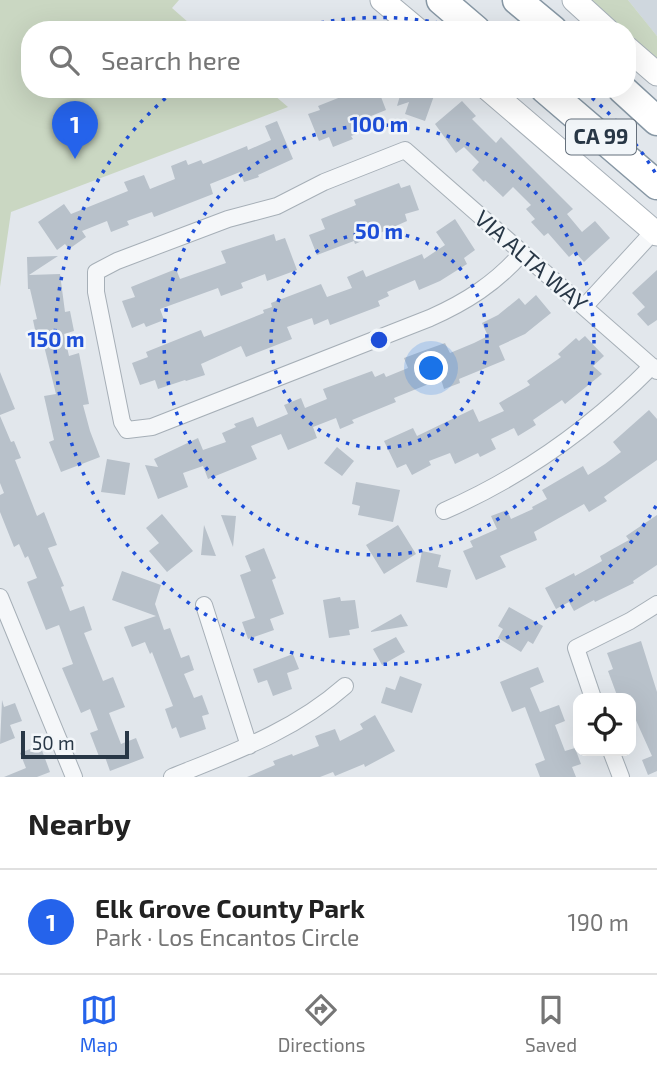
<!DOCTYPE html>
<meta charset="utf-8">
<style>
body{margin:0;font-family:"Exo 2",sans-serif;background:#f6f6f6;color:#222}
.controls{position:absolute;right:21px;bottom:21px;display:grid;overflow:hidden;border-radius:14px;box-shadow:0 7px 28px #0002}
.controls button{width:63px;height:63px;display:grid;place-items:center;padding:0;border:0;border-bottom:2px solid #e0e0e0;background:#fff;color:#222;font:35px sans-serif}
.scale{position:absolute;left:21px;bottom:18px;width:108px;box-sizing:border-box;padding-left:7px;border:4px solid #283746;border-top:0;font-size:19px;line-height:24px;white-space:nowrap;color:#283746;-webkit-text-stroke:5px #f2f6f9;paint-order:stroke}
.you{position:absolute;left:432px;top:369px;width:24px;height:24px;margin:-18px;border:5px solid #fff;border-radius:50%;background:#1a73e8;box-shadow:0 0 0 10px #1a73e833}
.badge{display:grid;place-items:center;width:46px;height:46px;border-radius:50%;background:#2563eb;color:#fff;font-size:23px;font-weight:700}
.pin{position:absolute;translate:-50% -58px;filter:drop-shadow(0 2px 4px #0008)}
.pin::after{content:'';position:absolute;top:37px;width:24px;height:21px;background:inherit;clip-path:polygon(0 0,100% 0,50% 100%)}
.list{margin:0;padding:0;list-style:none}
h2{display:flex;justify-content:space-between;align-items:center;height:91px;margin:0;padding:0 28px;font-size:30px}
h2 small{font-size:23px;font-weight:400;color:#767676}
.list li{display:grid;grid-template-columns:46px 1fr auto;gap:21px;align-items:center;box-sizing:border-box;height:105px;padding:0 28px;border-top:2px solid #e0e0e0}
.list b{display:block;font-size:26px;white-space:nowrap}
.list p{margin:0;font-size:23px;white-space:nowrap;color:#767676}
.list em{font-size:23px;font-style:normal;color:#767676}
.icon{flex:none;width:38px;height:38px;fill:none;stroke:currentColor;stroke-width:2;stroke-linecap:round;stroke-linejoin:round}
.map{position:relative;flex:none;width:657px;height:777px;overflow:hidden}
.search{position:absolute;background:#fff;box-shadow:0 7px 28px #0002;left:21px;right:21px;top:21px;height:77px;display:flex;align-items:center;gap:18px;box-sizing:border-box;padding:0 24px;border-radius:28px;color:#767676;font-size:26px}
.sheet{height:196px;background:#fff}
nav{display:flex;justify-content:space-around;align-items:center;box-sizing:border-box;height:98px;border-top:2px solid #e0e0e0;background:#fff;font-size:19px;color:#767676}
nav a{display:grid;justify-items:center;gap:4px}
nav .on{color:#2563eb}
.map>svg:first-child{display:block}
.built{fill:#cfd7de}
.green{fill:#cad7c2}
.building{fill:#b8c1ca}
.lines{fill:none;stroke-linecap:round;stroke-linejoin:round}
.street-casing{stroke:#a6afb7;stroke-width:18}
.secondary-casing{stroke:#a6afb7;stroke-width:25}
.highway-casing{stroke:#8797a4;stroke-width:31}
.street{stroke:#f5f7f9;stroke-width:16}
.secondary{stroke:#fff;stroke-width:23}
.highway{stroke:#fff;stroke-width:28}
.ring{fill:none;stroke:#1d4ed8;stroke-width:3.5;stroke-dasharray:3.5 7}
.labels{text-anchor:middle;stroke-width:5;stroke-linejoin:round;paint-order:stroke}
.shield{fill:#f2f6f9;stroke:#65707c;stroke-width:2}
.shield-label{font-size:21px;font-weight:bold;fill:#283746}
.street-label{font-size:23px;fill:#283746;stroke:#f2f6f9}
.centre{fill:#1d4ed8;stroke:#f2f6f9;stroke-width:3.5}
.ring-label{font-size:21px;text-anchor:middle;font-weight:bold;fill:#1d4ed8;stroke:#f2f6f9;stroke-width:5;stroke-linejoin:round;paint-order:stroke}
</style>
<div class="map">
<svg width="657" height="777" viewBox="0 0 657 777">
<rect width="100%" height="100%" fill="#e2e7ec"/>
<path class="built" d="M628 0H657V36Z"/>
<path class="green" d="M0 0H179L172 8 197 30H30V89H267L288 107 11 212 0 287Z
M589 0H628L657 36V58L627 33V30H624Z"/>
<path class="building" d="M361 89H378L386 110 371 116 375 127 351 136 353 139 333 147 329 137 319 141 308 114 320 110 318 106Z
M402 89H440L435 93 425 121 405 114 409 102 397 106Z
M462 101 476 116 472 119 496 143 501 137 573 209 567 214 582 232 595 221 610 238 584 262 575 252 569 257 548 233 544 236 531 222 535 219 526 209 531 205 513 187 503 197 485 180 484 182 472 170 479 162 464 147 456 153 435 124Z
M277 121 293 159 258 175 259 177 244 182 240 172 210 184 213 194 154 217 152 212 127 221 129 225 111 232 107 221 82 231 86 237 69 249 65 244 57 250 38 222 64 204 71 214 128 191 124 182 144 175 150 189 175 179 171 166 186 160 188 165 201 160 203 164 247 146 248 150 271 140 265 126Z
M399 183 401 188 410 185 419 210 405 214 407 221 355 244 354 241 317 255 309 235 325 229 321 219 356 205 354 200Z
M455 219 475 250 464 258 467 264 440 281 419 290 415 280 387 292 389 296 378 301 380 306 330 325 328 319 314 325 312 318 287 327 292 339 246 357 241 346 201 364 205 375 186 381 185 380 158 389 155 380 140 385 132 363 148 357 146 352 201 330 204 337 264 313 263 310 272 307 271 303 321 284 327 297 352 288 347 277 363 270 366 277 422 254 424 259 445 245 436 232Z
M274 234 276 241 285 238 297 270 267 281 265 274 241 283 243 288 221 296 218 288 160 309 164 320 146 327 144 323 132 328 122 301 135 297 131 287 176 269 180 279 226 263 221 251Z
M58 256 29 275 60 274 65 312 70 311 74 331 64 334 69 356 79 353 89 404 83 405 90 431 100 457 61 472 49 442 54 440 44 396 56 394 42 338 37 339 33 320 37 319 30 289H28L27 257Z
M657 270V320L648 326 637 314 645 307 632 293Z
M536 295 551 313 525 334 499 346 505 360 459 379 460 383 444 389 441 379 394 398 396 402 352 420 354 423 340 429 336 418 313 427 317 438 288 450 281 434 251 446 257 459 208 479 203 466 183 473 188 487 158 499 145 465 158 467 154 459 198 438 203 450 226 442 222 433 236 427 234 424 253 417 257 427 288 414 284 405 301 398 305 408 327 399 323 389 372 371 375 377 384 373 386 377 408 368 404 358 420 352 445 343 450 353 474 343 488 336 482 323 498 315 519 298 525 305Z
M585 336 604 356 593 366 602 374 565 404 562 400 533 420 536 425 518 436 514 428 491 439 496 449 480 457 478 453 455 464 450 453 429 461 431 465 412 475 406 464 397 468 384 441 413 428 417 436 473 409 479 422 504 411 499 403 530 385 527 381 561 357 558 354 576 338 579 341Z
M0 372 15 409 0 415Z
M649 410 657 419V460L604 497 607 501 589 512 584 504 534 532 537 540 500 556 506 567 476 580 463 551 473 547 470 541 497 529 491 516 507 510 511 519 533 509 532 507 547 499 542 490 583 466 588 475 605 464 621 452 613 442Z
M0 416 11 442 14 441 21 458 15 460 37 516 44 512 57 545 48 548 64 586 61 587 70 611 84 606 92 630 84 633 103 681 113 677 125 707 109 713 121 744 136 738 144 758 110 771 105 757 100 759 90 733 98 730 90 709 81 713 62 668 73 664 59 625 46 630 27 582 37 578 28 556 25 558 19 544 14 547 0 512V495L4 493 0 483Z
M337 447 354 461 342 476 324 463Z
M107 459 130 463 125 495 101 492Z
M356 482 400 490 393 522 358 515 360 506 352 504Z
M162 514 193 551 167 572 149 551 159 543 146 528Z
M221 515 236 516 233 547Z
M657 515V565L633 581 634 583 595 602 594 600 574 611 569 602 556 609 545 588 574 573 575 576 602 561 600 556 629 540 626 536Z
M204 525 216 556 201 555Z
M398 525 416 554 384 574 366 545Z
M264 548 276 578 272 580 284 614 270 619 274 630 248 639 242 622 255 618 240 575 251 571 245 556Z
M422 551 441 555 438 567 451 570 447 588 416 582Z
M122 571 161 585 155 604 164 630 170 628 181 658 189 655 194 670 184 674 194 698 202 695 209 714 202 716 206 729 180 738 176 727 172 729 165 709 173 706 152 652 150 654 145 642 132 647 124 627 156 616 112 600Z
M340 597 341 601 355 600 359 628 349 630 350 635 329 638 323 600Z
M509 607 543 626 533 644 528 641 521 652 498 638 503 629 498 626Z
M401 614 408 626 371 632V631Z
M396 637 405 652 382 665 373 649Z
M641 641 657 692V771L648 775 642 760 652 756 634 716 631 717V698H618L608 671 613 669 607 653Z
M293 654 299 669 287 673 292 689 273 696 267 680 258 683 253 669Z
M538 667 544 682 530 688 540 712 559 705 565 721 555 725 565 751 575 748 581 764 572 767 576 777H540L535 764 545 760 525 707 512 712 500 682Z
M400 676 422 684 412 713 381 703 386 687 395 690Z
M2 700 4 707 15 703 22 721 10 725 15 738 0 744Z
M375 715 395 751 365 767 364 764 335 776 333 772 320 777H247L275 765 273 761 292 754 293 756 319 746 315 736 335 729 340 741 363 729 360 724Z
M40 745 50 772 37 777H4L26 768 20 753Z"/>
<g class="lines">
<g class="street-casing">
<path id="street" d="M522 253C496 283 466 302 430 318L152 427 127 430 122 422 96 292V272L117 261 228 219 277 206 324 182 405 150 657 371
M584 307 654 231
M444 511C524 476 591 428 652 366
M0 597 74 777
M204 605 249 746
M593 698 576 648 630 621 657 604
M611 751 621 777
M172 777C234 752 294 731 345 686"/>
</g>
<g class="secondary-casing">
<path id="secondary" d="M382 0 418 30
M574 0 607 30
M627 48 657 74
M488 89 657 234"/>
</g>
<g class="highway-casing">
<path id="highway" d="M441 0 476 30
M517 0 553 30
M545 89 657 185
M622 89 657 121"/>
</g>
<use href="#street" class="street"/>
<use href="#secondary" class="secondary"/>
<use href="#highway" class="highway"/>
</g>
<g class="ring">
<circle cx="379" cy="340" r="108"/>
<circle cx="379" cy="340" r="215"/>
<path d="M656 506A323 323 0 1 1 174 91M290 30A323 323 0 0 1 468 30M584 91A323 323 0 0 1 656 174"/>
</g>
<g class="labels">
<rect class="shield" x="566" y="119.5" width="70" height="35" rx="5"/>
<g class="shield-label">
<text x="601" y="144">CA 99</text>
</g>
<g class="street-label">
<text transform="translate(531 261) rotate(41)" y="8">VIA ALTA WAY</text>
</g>
</g>
<circle cx="379" cy="340" r="10" class="centre"/>
<g class="ring-label">
<text x="379" y="132">100 m</text>
<text x="379" y="239">50 m</text>
<text x="56" y="347">150 m</text>
</g>
</svg>
<div class="controls">
<button><svg class="icon" aria-label="locate" viewBox="0 0 24 24"><circle cx="12" cy="12" r="6"/><path d="M12 2v4M12 18v4M2 12h4M18 12h4"/></svg></button>
</div>
<div class="scale">50 m</div>
<div class="you"></div>
<div class="pin badge" style="left:75px;top:159px">1</div>
<div class="search"><svg class="icon" aria-label="search" viewBox="0 0 24 24"><circle cx="10" cy="10" r="6"/><path d="M15 15l6 6"/></svg>Search here</div>
</div>
<section class="sheet">
<h2>Nearby<small></small></h2>
<ul class="list">
<li><span class="badge">1</span><div><b>Elk Grove County Park</b><p>Park · Los Encantos Circle</p></div><em>190 m</em></li>
</ul>
</section>
<nav>
<a class="on"><svg class="icon" aria-label="map" viewBox="0 0 24 24"><path d="M3 6l6-2 6 2 6-2v14l-6 2-6-2-6 2zM9 4v14M15 6v14"/></svg>Map</a>
<a><svg class="icon" aria-label="directions" viewBox="0 0 24 24"><path d="M12 3l9 9-9 9-9-9zM9 14v-3h6M13 9l2 2-2 2"/></svg>Directions</a>
<a><svg class="icon" aria-label="saved" viewBox="0 0 24 24"><path d="M7 4h10v16l-5-4-5 4z"/></svg>Saved</a>
</nav>
